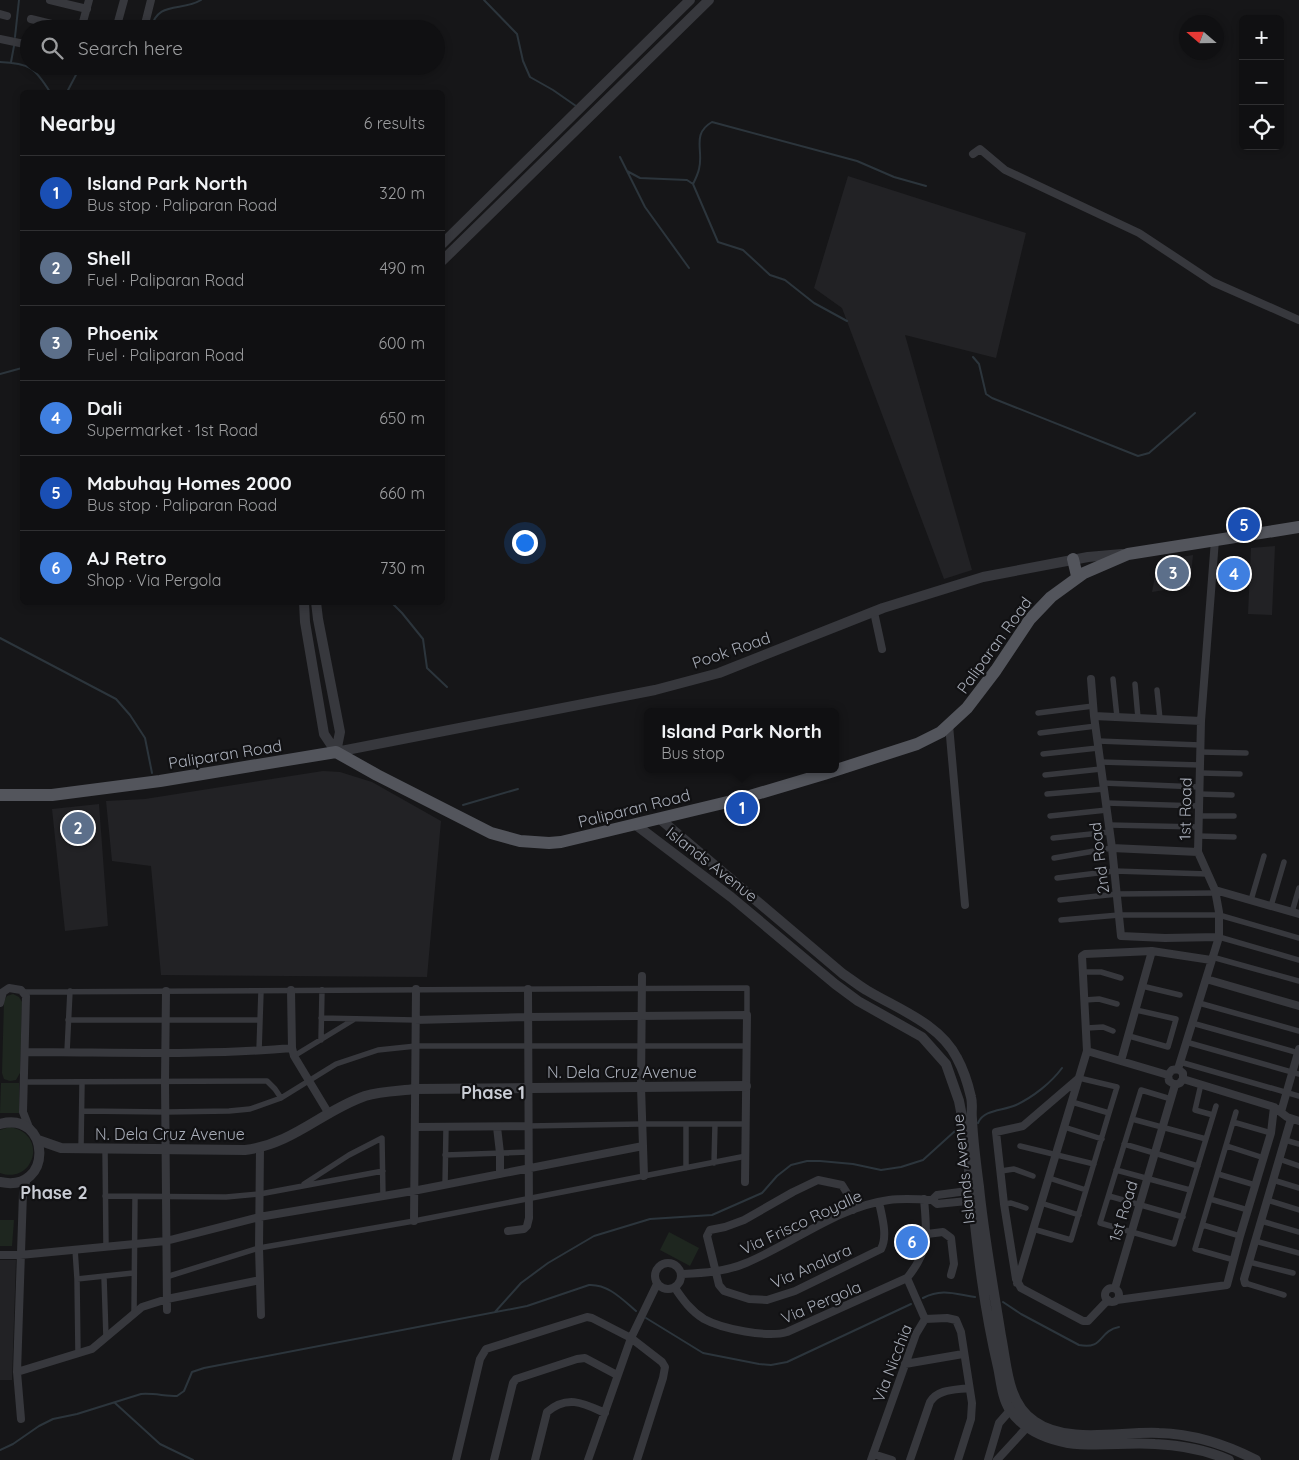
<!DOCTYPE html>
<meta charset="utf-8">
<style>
body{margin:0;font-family:Quicksand,sans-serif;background:#1e1e20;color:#f1f3f6}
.controls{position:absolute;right:15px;top:15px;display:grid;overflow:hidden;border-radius:8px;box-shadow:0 2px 8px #0003}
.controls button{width:45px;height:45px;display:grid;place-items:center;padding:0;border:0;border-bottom:1px solid #303032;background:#101012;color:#f1f3f6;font:25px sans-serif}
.compass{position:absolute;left:1179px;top:15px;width:45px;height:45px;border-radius:50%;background:#101012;box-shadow:0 2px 8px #0003;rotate:290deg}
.you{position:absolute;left:524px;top:542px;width:18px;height:18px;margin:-12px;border:4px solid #fff;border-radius:50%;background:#1a73e8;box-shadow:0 0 0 8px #1a73e833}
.badge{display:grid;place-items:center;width:32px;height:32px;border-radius:50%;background:#2563eb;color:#fff;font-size:16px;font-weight:700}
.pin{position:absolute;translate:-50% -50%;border:2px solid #fff;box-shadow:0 1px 5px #0006}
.popup{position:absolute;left:644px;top:708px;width:195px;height:65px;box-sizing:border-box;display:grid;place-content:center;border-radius:8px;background:#101012;filter:drop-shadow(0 1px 4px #0005);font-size:16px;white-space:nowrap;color:#9c9d9f}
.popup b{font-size:19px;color:#f1f3f6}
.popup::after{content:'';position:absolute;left:50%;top:100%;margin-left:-10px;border:10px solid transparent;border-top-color:#101012}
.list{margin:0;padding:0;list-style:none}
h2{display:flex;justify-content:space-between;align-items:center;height:65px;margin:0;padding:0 20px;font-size:21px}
h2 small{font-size:16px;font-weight:400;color:#9c9d9f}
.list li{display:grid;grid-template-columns:32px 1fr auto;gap:15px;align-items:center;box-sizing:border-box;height:75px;padding:0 20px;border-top:1px solid #303032}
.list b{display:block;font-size:19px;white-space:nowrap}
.list p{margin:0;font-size:16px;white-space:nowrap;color:#9c9d9f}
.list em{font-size:16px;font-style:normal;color:#9c9d9f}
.icon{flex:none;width:28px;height:28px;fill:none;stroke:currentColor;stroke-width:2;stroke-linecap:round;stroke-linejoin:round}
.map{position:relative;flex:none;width:1299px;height:1460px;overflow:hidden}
.search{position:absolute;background:#101012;box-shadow:0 2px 8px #0003;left:20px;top:20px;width:425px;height:55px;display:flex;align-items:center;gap:12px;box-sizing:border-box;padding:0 18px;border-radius:28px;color:#9c9d9f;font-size:19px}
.panel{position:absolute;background:#101012;box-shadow:0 2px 8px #0003;left:20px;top:90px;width:425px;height:515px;border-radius:8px}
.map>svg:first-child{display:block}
.built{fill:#222225}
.green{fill:#1e261f}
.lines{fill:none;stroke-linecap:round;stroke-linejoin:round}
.stream{stroke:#2c353c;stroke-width:2}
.pedestrian{stroke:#37383d;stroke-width:5.5}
.minor{stroke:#37383d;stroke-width:8}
.tertiary{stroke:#37383d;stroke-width:10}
.primary{stroke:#53555c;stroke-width:12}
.labels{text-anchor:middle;stroke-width:4.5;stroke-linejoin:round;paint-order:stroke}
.street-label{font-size:16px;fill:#a8adb8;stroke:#111113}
.neighbourhood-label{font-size:18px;font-weight:bold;fill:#c9ccd4;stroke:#111113}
</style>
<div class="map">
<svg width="1299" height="1460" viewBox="0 0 1299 1460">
<rect width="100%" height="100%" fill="#161618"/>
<path class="built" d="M848 176 1026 233 996 358 905 335 972 570 944 579 842 308 814 288Z
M1275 546 1272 615 1248 614 1251 548Z
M1193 555 1190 586 1152 592 1158 561Z
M323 771 340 772 372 782 441 821 427 977 161 975 151 866 112 861 106 801 145 799Z
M99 804 108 926 65 931 52 809Z
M0 1260H16L12 1380H0Z"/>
<path class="green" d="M13 994 19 997 22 1002 20 1073 16 1080 10 1081 4 1079 2 1073 4 1001 7 996Z
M1 1083H19V1113H0Z
M10 1127C49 1134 34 1185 0 1173V1130Z
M0 1220H14L12 1246H0Z
M669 1232 699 1248 690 1266 660 1250Z"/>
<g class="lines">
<path class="stream" d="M484 0 517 34 523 61 530 77 553 90 576 106
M151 29C157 0 182 12 201 0
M15 37 19 0
M0 62C30 63 35 68 50 92
M11 62 14 46
M67 92 78 71 113 69 119 66
M620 157 645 207 689 268
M627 171 640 178 687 180 693 184 718 242 743 250 770 275 785 280 814 303 847 321
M693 184C695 180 698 174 699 169 704 151 691 134 712 122L857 161 894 177 926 186
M973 357 979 364 986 394 992 398 1138 456 1149 453 1195 413
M0 374 22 368
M391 602 402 613 423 639 427 668 447 687
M0 638 116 699 130 715 145 738 152 773
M463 805 518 789
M978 1123C984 1109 1003 1111 1016 1105 1033 1097 1051 1083 1062 1068
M923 1298C942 1288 955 1294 975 1297
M1003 1302 1021 1314 1079 1345C1104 1350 1098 1331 1119 1327
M495 1312 521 1283 548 1263 594 1236 650 1219 712 1215 762 1193 777 1176 791 1165 807 1161H820L853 1164 881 1170 901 1167 923 1160 955 1131
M646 1318 703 1353 759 1364 771 1365 787 1362 911 1304
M115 1403 160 1444 193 1460
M0 1450 13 1444 39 1426 53 1419 77 1414 141 1394C153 1393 165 1396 177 1396L184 1391 192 1372 204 1368 527 1306 589 1285C608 1284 622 1299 636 1311"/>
<path class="pedestrian" d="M1113 679 1117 717
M1135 684 1138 718
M1157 690 1160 719
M1038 713 1093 706
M1040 733 1096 726
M1098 741 1200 745
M1200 752 1246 753
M1043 754 1098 748
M1100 762 1200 765
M1200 773 1240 774
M1045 775 1101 769
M1103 783 1199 787
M1047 794 1104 789
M1199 794 1232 795
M1106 803 1199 806
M1050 816 1107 810
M1199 816H1234
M1109 825 1199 827
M1198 836 1234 837
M1053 838 1110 832
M1054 858 1112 848
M1057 878 1114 871 1208 874
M1060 900 1117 894 1216 893
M1251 900 1264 856
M1271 906 1284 862
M1292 912 1299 888
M1061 920 1119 915H1219L1299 938
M1219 937 1299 960
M1212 957 1299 981
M1083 972H1101L1121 978
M1142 986 1180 995
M24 992 747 988V1015
M1085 1000 1099 999 1117 1004
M1199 1003 1299 1031
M321 1018 415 1020
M68 1020H260
M1192 1023 1299 1053
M1087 1028 1103 1027 1113 1031
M1129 1036 1168 1047 1176 1019 1136 1010
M321 1040 322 990
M1186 1042 1299 1074
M259 1051 261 991
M67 1052 70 991
M294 1056 353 1020
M1180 1062 1299 1096
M24 1082 267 1081 275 1089 281 1098
M1201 1084 1195 1110 1213 1115
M1171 1099 1141 1090 1100 1223 1174 1244 1216 1106
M1072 1102 1109 1113 1117 1087 1079 1078
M82 1111 166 1112 229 1111 250 1109 281 1098 336 1064 378 1050 416 1046H747
M1132 1119 1206 1139
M1233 1122 1271 1133
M528 1126 641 1124H746
M1064 1127 1102 1139
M1285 1140 1299 1144
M1124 1144 1198 1166
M1020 1146 1094 1164
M1227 1146 1264 1158
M81 1148 82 1083
M105 1149 106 1246
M445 1155 529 1152
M1279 1159 1299 1166
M714 1163 715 1124
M686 1168V1124
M1116 1170 1190 1190
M1001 1171 1014 1169 1033 1176
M1218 1174 1255 1185
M1049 1178 1086 1190
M1273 1180 1299 1188
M304 1184 349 1155 382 1138 383 1196
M445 1185 446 1128
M105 1196 226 1197 260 1194 383 1171
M1109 1196 1183 1217
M1210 1199 1248 1210
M1267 1200 1299 1210
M1041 1203 1079 1215
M1004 1204 1011 1203 1026 1208
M1261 1221 1299 1232
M1203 1225 1240 1236
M1033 1229 1071 1240 1109 1113
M1255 1241 1299 1253
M75 1249 77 1279 78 1353
M1234 1260 1195 1249 1236 1112
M1249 1262 1293 1273
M104 1277 106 1338
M166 1277 259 1248 414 1221 746 1156
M77 1279 133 1273
M1245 1283 1284 1295
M134 1313 135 1197"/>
<path class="minor" d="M50 0 87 9
M0 14 7 16
M31 19 72 29
M144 28 151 0
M81 29 89 0
M116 29 124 0
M0 39 29 45
M973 154 980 149 1005 170 1139 233 1213 282 1299 320
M874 612 882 649
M1091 679 1094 716 1112 848 1121 936 1165 938 1219 937
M1094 716 1201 721
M949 725 965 905
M1112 848 1198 852
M1215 890 1299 914
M642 976 641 1087 644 1176
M1206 979 1299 1006
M291 990 292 1048
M166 991 165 1081 167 1310
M0 1003 3 992 9 988 21 990 26 996 23 1112 30 1130
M415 1020 528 1017 747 1015 745 1182
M1087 1051 1168 1075
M25 1052C114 1052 203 1056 292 1048L294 1056 329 1114
M1121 1061 1152 951
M1178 1069 1219 937V912L1215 890 1198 852 1201 721 1215 540
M1079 1078 1023 1126 996 1132 1004 1204 1016 1279 1021 1288 1083 1321H1088L1108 1300
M1183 1079 1274 1107 1287 1117 1299 1121
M1281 1112 1299 1049
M416 1127 528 1126
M497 1127 500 1153V1174
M260 1148 259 1248 261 1315
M932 1200 937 1195 975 1190
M853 1210 847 1193 842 1185 818 1180 793 1192 744 1220 725 1227 710 1230 707 1236 719 1285 724 1291 749 1299 767 1300 795 1291 881 1249C888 1236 882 1217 879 1202
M414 1221 416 989
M508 1231 524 1229 527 1226 529 1218 528 989
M927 1234 943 1232 951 1238 954 1264 951 1275
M0 1255H20L166 1241 259 1217 413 1191 643 1146
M655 1276a13 13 0 1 1 26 0a13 13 0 1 1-26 0Z
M682 1274C703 1273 725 1272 746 1263 794 1243 837 1207 889 1200 903 1198 918 1199 932 1200L937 1204 977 1200
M907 1278 925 1319
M1017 1283 1087 1051 1082 956 1085 954 1152 951 1211 960
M1245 1283 1244 1279 1291 1119
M675 1288C683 1300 691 1311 704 1319 722 1329 768 1338 787 1332L907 1278C930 1250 927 1234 924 1199
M1115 1288 1175 1085 1180 1083 1183 1079V1073L1178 1069 1172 1070 1168 1075 1169 1081 1175 1085
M1105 1295a7 7 0 1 1 14 0a7 7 0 1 1-14 0Z
M1117 1300 1227 1285 1240 1236 1271 1133 1274 1107
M925 1319 947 1318 956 1320 961 1332 972 1403 971 1419 958 1460
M905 1364 963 1354
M17 1372 92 1349 142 1307 167 1299 260 1280
M21 1419 17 1372 23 1193 27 1178
M873 1454 892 1460
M456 1460 480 1359 486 1349 587 1317 592 1318 631 1338 662 1362 665 1367 663 1378 637 1460
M494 1460 513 1383 516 1379 577 1359 585 1358 617 1375
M535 1460 547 1412C568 1394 585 1404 605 1413
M588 1460 631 1338 657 1284
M871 1460 916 1334 925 1319
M910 1460 930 1402C938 1389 955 1390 969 1388
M988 1460 999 1423 1013 1407
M997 1460 1030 1424"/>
<path class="tertiary" d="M442 244 690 0
M442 261 709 0
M304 602 305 622 324 734 336 752
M316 602 318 619 340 732 336 752
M336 752 655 690 719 673 883 608 983 577 1088 557 1122 554
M660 819 843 974C851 979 859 986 868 991 898 1009 940 1024 957 1058 963 1069 968 1084 971 1097 973 1104 971 1112 972 1119 973 1142 976 1164 979 1187 984 1237 993 1286 1001 1336 1007 1365 1007 1403 1034 1421 1068 1445 1120 1431 1159 1433 1195 1434 1225 1444 1256 1460
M636 825 731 897 835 984 858 1001 922 1037 946 1064 959 1101 964 1127C974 1207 979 1288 998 1367 1001 1381 1002 1398 1010 1410 1023 1429 1046 1439 1068 1443 1097 1447 1126 1442 1155 1444 1179 1445 1206 1450 1229 1460
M0 1124C51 1110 54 1194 0 1182
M38 1140 61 1148 245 1150C293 1144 322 1111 365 1096 381 1091 399 1091 415 1089L746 1086"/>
<path class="primary" d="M1073 559 1077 576
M0 795H52L160 781 336 752 377 775 491 833 520 841 549 843 561 842 740 799 824 774 917 744 941 732 967 708 996 670 1030 619 1051 597 1084 573 1128 554 1299 527"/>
</g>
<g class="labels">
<g class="street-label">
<text transform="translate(994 645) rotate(-54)" y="6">Paliparan Road</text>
<text transform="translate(731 650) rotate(-19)" y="6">Pook Road</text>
<text transform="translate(225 754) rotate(-9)" y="6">Paliparan Road</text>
<text transform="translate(634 808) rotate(-14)" y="6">Paliparan Road</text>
<text transform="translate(1185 809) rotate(-89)" y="6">1st Road</text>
<text transform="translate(1099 858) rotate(-97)" y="6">2nd Road</text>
<text transform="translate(712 864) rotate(38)" y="6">Islands Avenue</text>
<text x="622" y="1078">N. Dela Cruz Avenue</text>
<text x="170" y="1140">N. Dela Cruz Avenue</text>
<text transform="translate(963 1169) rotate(-96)" y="6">Islands Avenue</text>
<text transform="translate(1123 1211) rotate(-73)" y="6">1st Road</text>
<text transform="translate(801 1222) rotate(-25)" y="6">Via Frisco Royalle</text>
<text transform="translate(811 1266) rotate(-24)" y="6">Via Analara</text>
<text transform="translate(821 1302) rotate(-23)" y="6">Via Pergola</text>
<text transform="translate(892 1363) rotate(-69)" y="6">Via Nicchia</text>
</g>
<g class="neighbourhood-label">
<text x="493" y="1099">Phase 1</text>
<text x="54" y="1199">Phase 2</text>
</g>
</g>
</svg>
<div class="controls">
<button>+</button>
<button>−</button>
<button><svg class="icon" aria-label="locate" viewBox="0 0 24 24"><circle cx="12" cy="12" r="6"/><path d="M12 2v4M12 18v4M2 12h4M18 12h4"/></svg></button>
</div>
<svg class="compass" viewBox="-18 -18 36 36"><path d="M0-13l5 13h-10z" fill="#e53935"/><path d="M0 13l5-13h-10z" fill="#9c9d9f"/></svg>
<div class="you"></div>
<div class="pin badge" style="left:742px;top:808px;background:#1a4fb4">1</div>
<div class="popup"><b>Island Park North</b>Bus stop</div>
<div class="pin badge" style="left:78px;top:828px;background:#5c6f8a">2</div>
<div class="pin badge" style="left:1173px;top:573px;background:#5c6f8a">3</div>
<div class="pin badge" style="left:1234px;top:574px;background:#3f7fe0">4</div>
<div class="pin badge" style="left:1244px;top:525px;background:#1a4fb4">5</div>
<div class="pin badge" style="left:912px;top:1242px;background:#3f7fe0">6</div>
<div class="search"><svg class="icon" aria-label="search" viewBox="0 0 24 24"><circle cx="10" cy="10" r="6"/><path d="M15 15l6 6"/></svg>Search here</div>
<section class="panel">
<h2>Nearby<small>6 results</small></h2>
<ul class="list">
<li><span class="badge" style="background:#1a4fb4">1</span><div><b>Island Park North</b><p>Bus stop · Paliparan Road</p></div><em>320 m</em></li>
<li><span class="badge" style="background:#5c6f8a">2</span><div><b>Shell</b><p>Fuel · Paliparan Road</p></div><em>490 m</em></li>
<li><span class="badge" style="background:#5c6f8a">3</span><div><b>Phoenix</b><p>Fuel · Paliparan Road</p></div><em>600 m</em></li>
<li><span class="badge" style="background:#3f7fe0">4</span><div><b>Dali</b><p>Supermarket · 1st Road</p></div><em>650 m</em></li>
<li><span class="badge" style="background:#1a4fb4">5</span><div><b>Mabuhay Homes 2000</b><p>Bus stop · Paliparan Road</p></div><em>660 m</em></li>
<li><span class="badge" style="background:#3f7fe0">6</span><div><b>AJ Retro</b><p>Shop · Via Pergola</p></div><em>730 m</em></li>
</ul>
</section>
</div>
